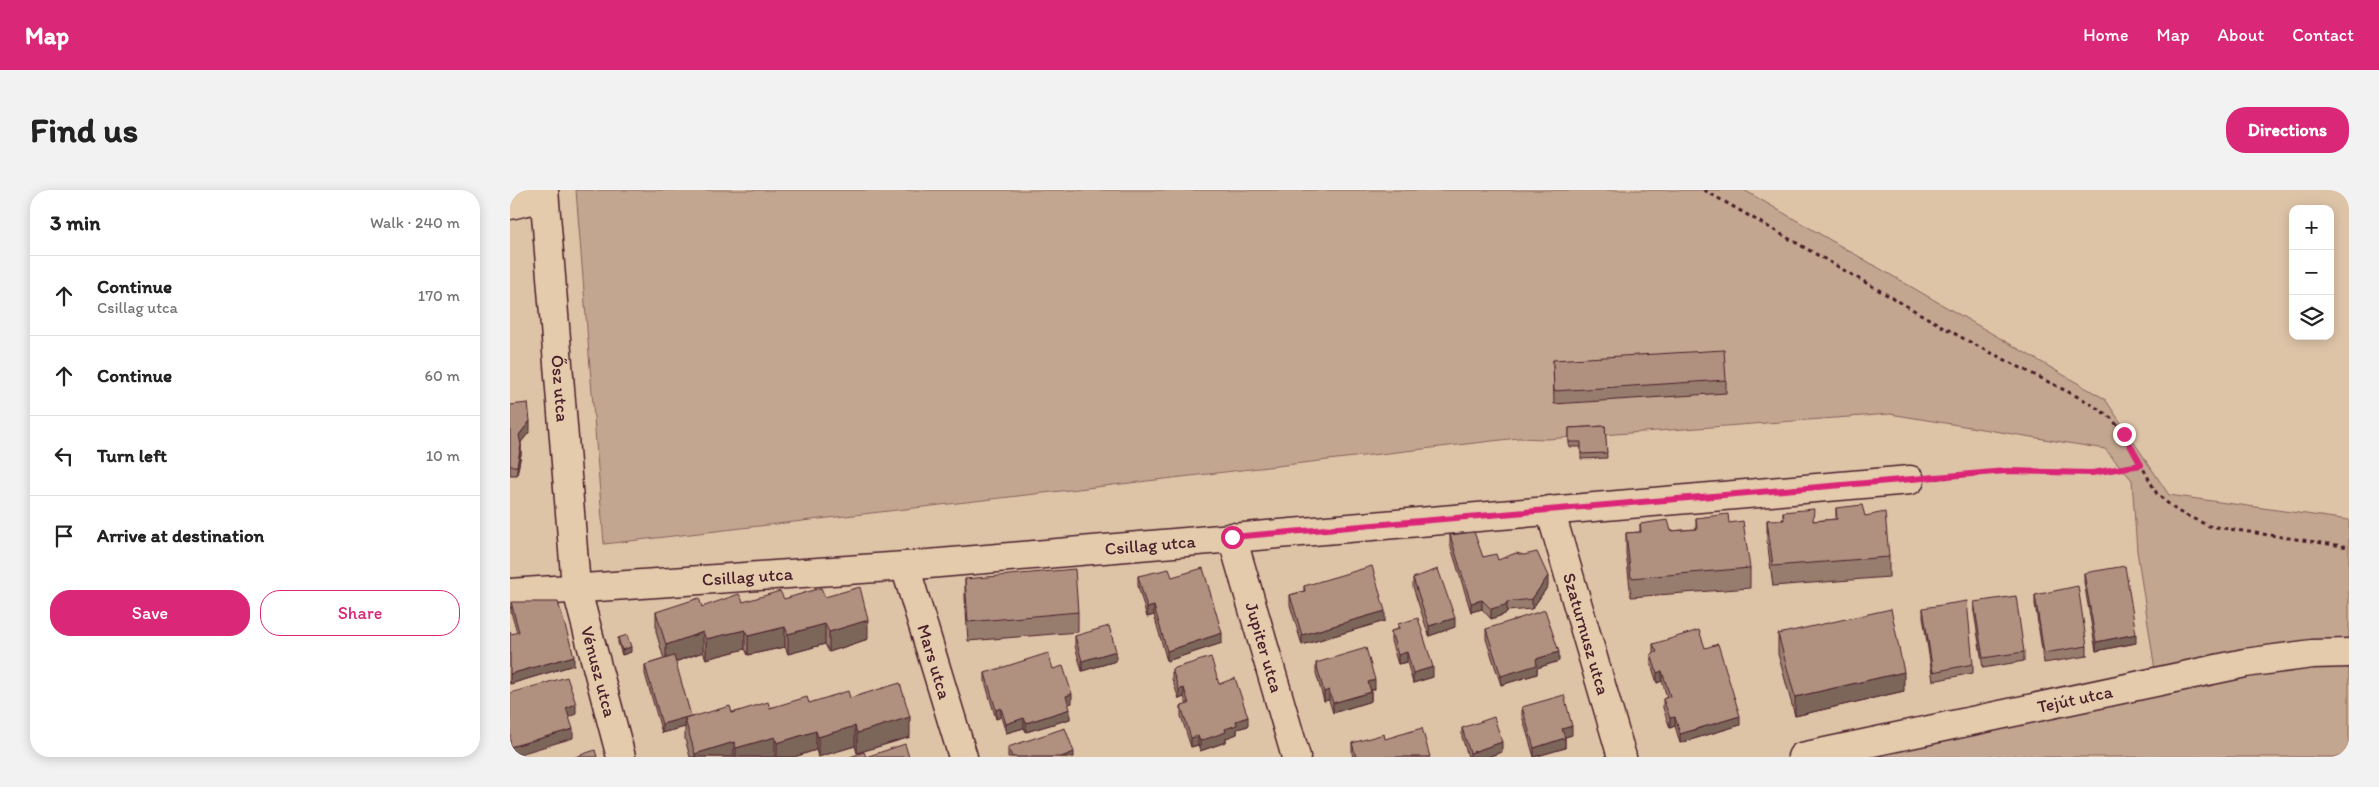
<!DOCTYPE html>
<meta charset="utf-8">
<style>
body{margin:0;font-family:Itim,sans-serif;background:#f2f2f2;color:#222}
.controls{position:absolute;right:15px;top:15px;display:grid;overflow:hidden;border-radius:10px;box-shadow:0 2px 12px #0003}
.controls button{width:45px;height:45px;display:grid;place-items:center;padding:0;border:0;border-bottom:1px solid #e0e0e0;background:#fff;color:#222;font:25px sans-serif}
.stop{position:absolute;width:15px;height:15px;margin:-11px;border:4px solid #db2777;border-radius:50%;background:#fff}
.stop.end{background:#db2777;border-color:#fff;box-shadow:0 1px 5px #0008}
.list{margin:0;padding:0;list-style:none}
h2{display:flex;justify-content:space-between;align-items:center;height:65px;margin:0;padding:0 20px;font-size:21px}
h2 small{font-size:16px;font-weight:400;color:#767676}
.list li{display:grid;grid-template-columns:32px 1fr auto;gap:15px;align-items:center;box-sizing:border-box;height:80px;padding:0 20px;border-top:1px solid #e0e0e0}
.list b{display:block;font-size:19px;white-space:nowrap}
.list p{margin:0;font-size:16px;white-space:nowrap;color:#767676}
.list em{font-size:16px;font-style:normal;color:#767676}
.actions{display:flex;gap:10px;padding:15px 20px}
.actions a{flex:1;padding:11px 0;border:1px solid #db2777;border-radius:20px;text-align:center;font-size:18px;color:#db2777}
.actions .main{background:#db2777;color:#fff}
.icon{flex:none;width:28px;height:28px;fill:none;stroke:currentColor;stroke-width:2;stroke-linecap:round;stroke-linejoin:round}
.map{position:relative;flex:none;width:1839px;height:567px;overflow:hidden;border-radius:20px}
header{display:flex;align-items:center;gap:30px;box-sizing:border-box;height:70px;padding:0 25px;background:#db2777;color:#fff}
header strong{font-size:24px}
nav{display:flex;gap:28px;margin-inline-start:auto;font-size:18px}
.intro{display:flex;align-items:center;justify-content:space-between;box-sizing:border-box;height:120px;padding:0 30px}
h1{margin:0;font-size:35px}
.button{padding:12px 22px;border-radius:20px;background:#db2777;color:#fff;font-size:18px;font-weight:700}
main{display:flex;gap:30px;padding:0 30px}
aside{flex:1;background:#fff;border-radius:20px;box-shadow:0 2px 12px #0003}
.map>svg:first-child{display:block}
.grass{fill:#c3a690;stroke:#86625e}
.lines{fill:none;stroke-linecap:round;stroke-linejoin:round}
.minor-casing{stroke:#4a1f2b;stroke-width:31}
.path{stroke:#4a1f2b;stroke-width:3;stroke-dasharray:4 4;stroke-linecap:butt}
.minor{stroke:#e4cbac;stroke-width:28}
.wall{fill:#977d6e;stroke:#4a1f2b}
.shaded-wall{fill:#7b665a;stroke:#4a1f2b}
.building{fill:#b09180;stroke:#4a1f2b}
.route{stroke:#db2777;stroke-width:6}
.labels{text-anchor:middle;stroke-width:4.5;stroke-linejoin:round;paint-order:stroke}
.street-label{font-size:18px;fill:#4a1f2b;stroke:#e4cbac}
</style>
<header>
<strong>Map</strong>
<nav><a>Home</a><a>Map</a><a>About</a><a>Contact</a></nav>
</header>
<div class="intro"><h1>Find us</h1><a class="button">Directions</a></div>
<main>
<aside>
<h2>3 min<small>Walk · 240 m</small></h2>
<ul class="list">
<li><svg class="icon" aria-label="ahead" viewBox="0 0 24 24"><path d="M12 20V5M6 11l6-6 6 6"/></svg><div><b>Continue</b><p>Csillag utca</p></div><em>170 m</em></li>
<li><svg class="icon" aria-label="ahead" viewBox="0 0 24 24"><path d="M12 20V5M6 11l6-6 6 6"/></svg><div><b>Continue</b></div><em>60 m</em></li>
<li><svg class="icon" aria-label="left" viewBox="0 0 24 24"><path d="M17 20v-9H6M10 6l-5 5 5 5"/></svg><div><b>Turn left</b></div><em>10 m</em></li>
<li><svg class="icon" aria-label="arrive" viewBox="0 0 24 24"><path d="M6 21V4h12l-3 4 3 4H6"/></svg><div><b>Arrive at destination</b></div></li>
</ul>
<div class="actions"><a class="main">Save</a><a>Share</a></div>
</aside>
<div class="map">
<svg width="1839" height="567" viewBox="0 0 1839 567">
<rect width="100%" height="100%" fill="#dec4a7"/>
<filter id="ink" filterUnits="userSpaceOnUse"><feTurbulence type="fractalNoise" baseFrequency=".02" numOctaves="2"/><feDisplacementMap in="SourceGraphic" scale="10" xChannelSelector="R" yChannelSelector="G"/><feConvolveMatrix kernelMatrix="1 2 1 2 8 2 1 2 1" color-interpolation-filters="sRGB"/></filter>
<g filter="url(#ink)">
<path class="grass" d="M66 0H1234L1595 209 1659 305 1839 330V567H1292L1647 493 1627 361 1622 290 1595 259 1380 224 1037 249 1008 248 94 354Z"/>
<g class="lines">
<g class="minor-casing">
<g id="minor">
<path id="s1" d="M34 0 66 397 111 567"/>
<path d="M0 15 34 7"/>
<path id="s2" d="M1040 320 1112 567"/>
<path id="s3" d="M722 347 786 567"/>
<path id="s4" d="M395 376 453 567"/>
<path id="s5" d="M0 403 395 376 1400 290"/>
<path id="s6" d="M1292 567 1735 473 1802 464 1839 463"/>
</g>
</g>
<path class="path" d="M1194 0 1456 150 1578 212 1600 227 1614 243 1647 304 1667 321 1699 336 1839 357
M1426 288 1496 281 1582 283 1631 275
M1479 567H1524"/>
<use href="#minor" class="minor"/>
</g>
<path class="wall" d="M1043 170 1216 190V203L1044 214Z
M0 215 20 241 11 252V264L7 285H0Z
M1095 236 1097 268 1071 269V257H1059V238Z
M1326 318 1355 326 1379 367V387L1263 396 1257 350V330H1273V322L1304 331 1326 329Z
M1186 328 1219 333 1240 378V398L1121 407 1116 363V343L1130 342V334L1161 341 1186 339Z
M940 345 973 367 988 370 1038 396 1022 419 997 421 995 424 981 429 972 419 961 422 940 354Z
M1574 383 1626 453 1586 461 1574 392Z
M628 386 662 387 712 453 657 471 644 425 637 427 628 396Z
M903 388 945 437 919 446 903 397Z
M455 389 568 422V442L458 451 455 408Z
M794 396 875 431 792 455 780 415V405L794 401Z
M1525 405 1577 456V466L1534 473 1525 414Z
M315 407 358 449 319 462 315 454 278 464 275 457 238 465 235 459 196 469 193 462 165 472 181 527 340 508 400 547 347 563 345 556 308 567 306 560 284 567H265V566L263 567H180L175 549V537L152 543 135 484V475L154 469 146 442V422L233 412Z
M1 412 64 475 0 494V441L1 444 7 443 1 422Z
M1464 412 1514 462V471L1473 478 1464 422Z
M1413 418 1463 474V483L1423 491 1413 427Z
M888 434 923 487 903 493 897 472 888 474 881 451V441L888 439Z
M976 439 1049 471 1027 478V484L991 495 976 449Z
M1268 444 1394 501 1285 526 1268 464Z
M565 446 606 471 572 481 565 456Z
M108 448 121 462 112 465 108 453Z
M1143 454 1195 458 1230 535 1170 553 1165 536 1160 538 1153 518V509L1157 507 1152 491 1147 493 1141 474V464L1143 463Z
M806 473 865 499 861 501V511L823 523 819 510 814 511 806 483Z
M543 479 562 513 558 514 560 529 516 542 514 538 496 543 491 527 486 529 475 492V483Z
M662 479 709 494 738 536 727 539V544L716 548V552L690 561 688 555 681 557 671 526V516L677 515 674 507 669 509 662 489Z
M1012 517 1062 545 1055 547V558L1024 567 1012 526Z
M952 538 992 562 977 567H958L952 547Z
M875 549 920 567H843L842 563V553Z
M498 557 564 567H498Z"/>
<path class="shaded-wall" d="M20 231V241L9 255V245Z
M11 255V264L7 285V276Z
M1038 386V396L1022 419V409Z
M972 410V419L961 422V413Z
M997 412V421L995 424 981 429V419Z
M644 416V425L637 427V418Z
M875 421V431L792 455V445Z
M945 428V437L919 446V436Z
M358 430V449L319 462V442Z
M315 434V454L278 464V444Z
M275 437V457L238 465V446Z
M235 440V459L196 469V449Z
M193 442V462L156 475V455Z
M712 443V453L657 471V461Z
M1626 444V453L1586 461V452Z
M121 457V462L112 465V460Z
M606 461V471L572 481V471Z
M897 462V472L888 474V465Z
M1049 462V471L1027 478V484L991 495V486L1026 469Z
M64 466V475L0 494V484Z
M923 477V487L903 493V483Z
M1152 481V491L1147 493V483Z
M1394 482V501L1285 526V507Z
M865 490V499L858 501V492Z
M674 498V507L669 509V500Z
M819 500V510L814 511V502Z
M861 502V511L823 523V513Z
M562 504V513L556 515V506Z
M66 514V524L56 528V518Z
M491 518V527L486 529V520Z
M560 519V529L516 542V533Z
M181 526V535L175 529V537L152 543V534Z
M1230 526V535L1170 553V544Z
M400 527V547L347 563V543Z
M738 527V536L727 539V544L716 548V552L690 561V551L715 539 726 531Z
M1165 527V536L1160 538V528Z
M514 528V538L496 543V534Z
M345 536V556L308 567V547Z
M1062 536V545L1052 548V539Z
M63 539V548L0 567V557Z
M306 541V560L284 567H267V553Z
M688 546V555L681 557V548Z
M265 547V566L263 567H226V558Z
M1055 548V558L1024 567V558Z
M224 552V567H185V564Z
M992 552V562L977 567H960V563Z
M564 562V567H550V566Z"/>
<path class="building" d="M1214 160 1216 190 1044 201 1043 170Z
M18 213 20 231 9 245 11 255 7 276H0V215Z
M1095 236 1097 263 1071 264V252H1059V238Z
M1352 315 1355 326 1375 322 1379 367 1263 376 1257 330H1274L1273 322 1304 319 1303 331 1327 329 1326 318Z
M1218 324 1219 333 1233 331 1240 378 1121 388 1116 343 1131 342 1130 334 1158 330 1161 341 1187 339 1186 328Z
M964 342 973 367 986 364 988 370 1006 363 1014 365 1027 362 1038 386 1022 409 997 412 995 415 981 419 972 410 961 413 940 345Z
M862 376 875 421 792 445 780 405 795 401 794 396Z
M1615 376 1626 444 1586 452 1574 383Z
M693 378 712 443 657 461 644 416 637 418 628 386 659 379 662 387Z
M565 379 568 422 458 432 455 389Z
M928 379 945 428 919 436 903 388Z
M1568 396 1577 456 1534 463 1525 405Z
M350 397 358 430 319 442 315 434 278 444 275 437 238 446 235 440 196 449 193 442 156 455 146 422 189 408 192 417 229 404 233 412 270 401 274 409 311 398 315 407Z
M1506 406 1514 462 1473 468 1464 412Z
M1457 411 1463 474 1423 482 1413 418Z
M1 412H48L64 466 0 484V441L1 444 9 442Z
M1381 419 1394 482 1285 507 1268 444Z
M1035 420 1049 462 1026 469 1027 475 991 486 976 439Z
M908 428 923 477 903 483 897 462 888 465 881 441 889 439 888 434Z
M599 436 606 461 572 471 565 446Z
M1189 440 1195 458 1208 454 1230 526 1170 544 1165 527 1160 528 1153 509 1160 506 1152 481 1147 483 1141 464 1147 462 1143 454Z
M117 445 121 457 112 460 108 448Z
M856 458 865 490 858 492 861 502 823 513 819 500 814 502 806 473Z
M538 463 543 479 553 476 562 504 556 506 560 519 516 533 514 528 496 534 491 518 486 520 475 483Z
M164 466 181 526 152 534 135 475Z
M701 467 709 494 725 488 738 527 726 531 727 535 715 539 716 542 690 551 688 546 681 548 671 516 679 514 674 498 669 500 662 479Z
M57 487 66 514 56 518 63 539 0 557V503Z
M390 493 400 527 347 543 345 536 308 547 306 541 267 553 265 547 226 558 224 552 185 564 175 529 220 516 222 523 258 512 260 518 297 507 299 513 338 501 340 508Z
M1054 505 1062 536 1052 539 1055 548 1024 558 1012 517Z
M984 527 992 552 960 563 952 538Z
M555 538 564 562 551 567H502L498 557Z
M912 538 920 567H846L842 553 874 544 875 549Z
M395 554 399 567H356Z
M85 560 87 567H65Z
M354 562 356 567H340Z"/>
</g>
<g class="lines" filter="url(#ink)">
<path class="route" d="M722 347 1496 281 1582 283 1631 275 1614 244"/>
</g>
<g class="labels">
<g class="street-label">
<text dy="6" stroke="none"><textPath href="#s1" startOffset="199">Ősz utca</textPath></text>
<text dy="6" stroke="none"><textPath href="#s5" startOffset="642">Csillag utca</textPath></text>
<text dy="6" stroke="none"><textPath href="#s5" startOffset="238">Csillag utca</textPath></text>
<text dy="6" stroke="none"><textPath href="#s2" startOffset="129">Szaturnusz utca</textPath></text>
<text dy="6" stroke="none"><textPath href="#s3" startOffset="115">Jupiter utca</textPath></text>
<text dy="6" stroke="none"><textPath href="#s4" startOffset="100">Mars utca</textPath></text>
<text dy="6" stroke="none"><textPath href="#s1" startOffset="486">Vénusz utca</textPath></text>
<text dy="6" stroke="none"><textPath href="#s6" startOffset="279">Tejút utca</textPath></text>
</g>
</g>
</svg>
<div class="controls">
<button>+</button>
<button>−</button>
<button><svg class="icon" aria-label="layers" viewBox="0 0 24 24"><path d="M12 4l9 5-9 5-9-5zM3 14l9 5 9-5"/></svg></button>
</div>
<div class="stop" style="left:722px;top:347px"></div>
<div class="stop end" style="left:1614px;top:244px"></div>
</div>
</main>
